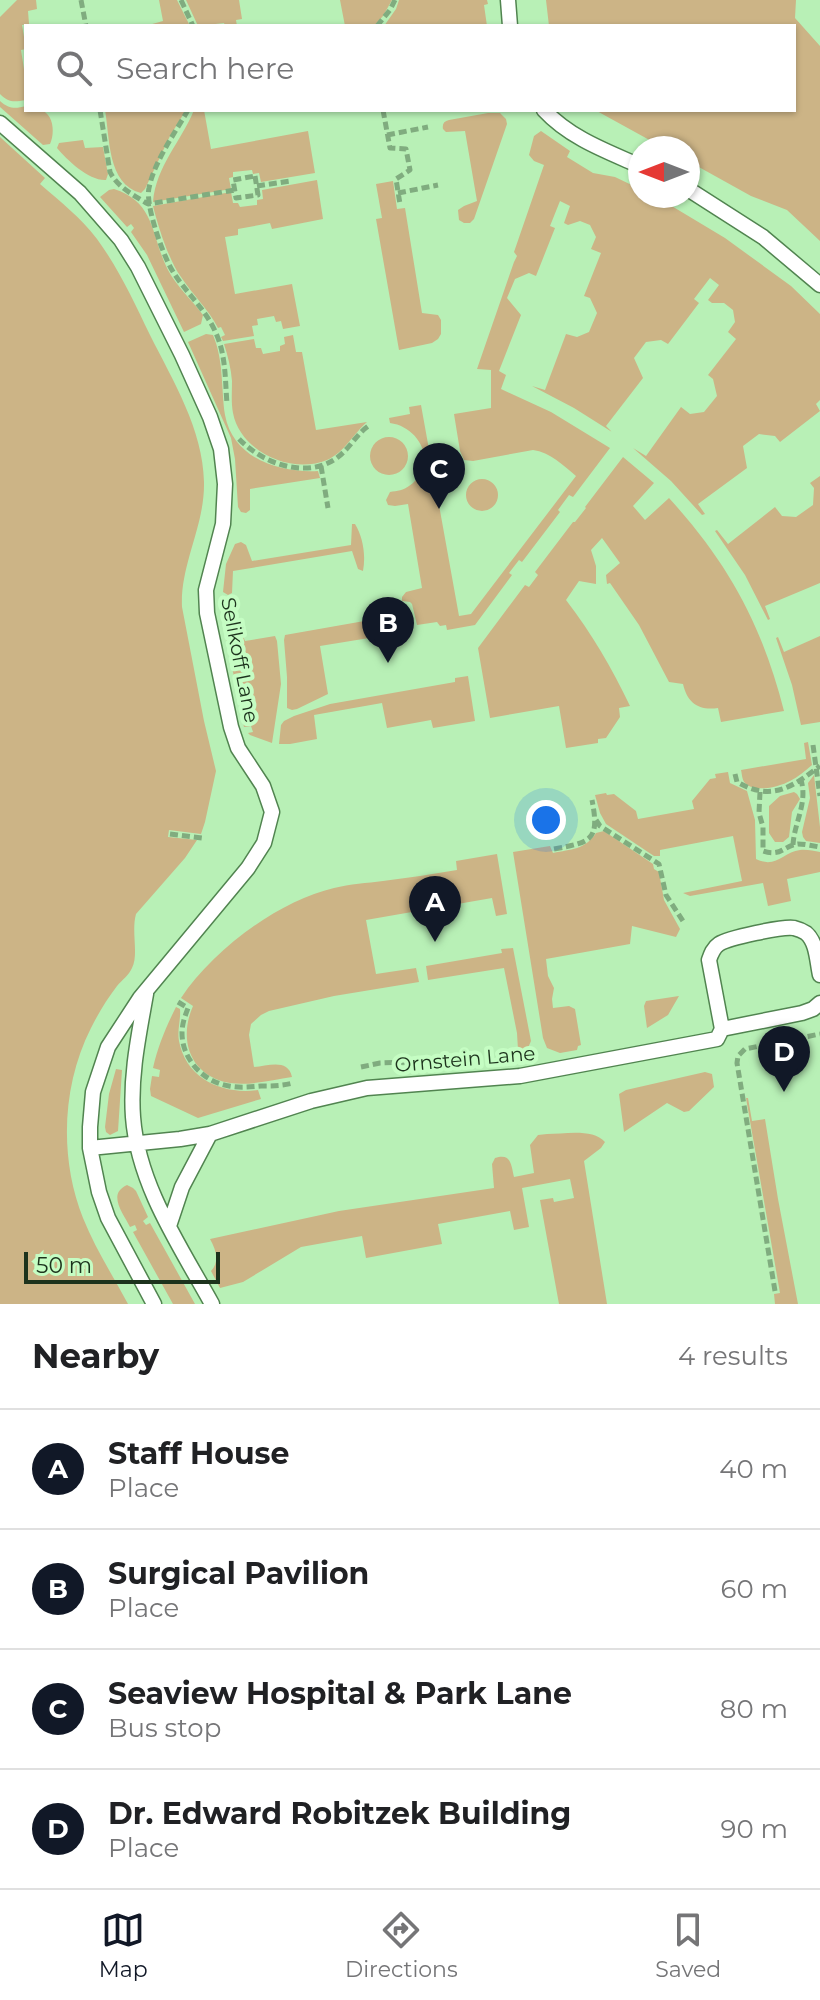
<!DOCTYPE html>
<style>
body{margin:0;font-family:Montserrat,sans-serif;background:#f2f2f2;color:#202124}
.compass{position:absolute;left:628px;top:136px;width:72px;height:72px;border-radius:50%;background:#fff;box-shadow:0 2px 6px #0004;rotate:270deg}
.scale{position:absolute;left:24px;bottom:20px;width:196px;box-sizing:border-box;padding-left:8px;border:4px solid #1d331d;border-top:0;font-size:22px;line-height:28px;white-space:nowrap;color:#1d331d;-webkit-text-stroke:6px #c5fdc3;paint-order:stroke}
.you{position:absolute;left:546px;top:820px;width:28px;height:28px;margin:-20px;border:6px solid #fff;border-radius:50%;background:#1a73e8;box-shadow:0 0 0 12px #1a73e833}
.badge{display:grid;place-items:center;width:52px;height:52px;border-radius:50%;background:#111827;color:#fff;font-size:26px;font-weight:700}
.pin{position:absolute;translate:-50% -66px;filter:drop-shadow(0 2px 4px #0008)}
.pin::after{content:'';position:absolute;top:42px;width:28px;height:24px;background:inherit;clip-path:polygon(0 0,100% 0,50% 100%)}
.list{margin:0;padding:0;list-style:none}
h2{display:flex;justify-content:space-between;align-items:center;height:104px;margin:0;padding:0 32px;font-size:34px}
h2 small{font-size:26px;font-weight:400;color:#757577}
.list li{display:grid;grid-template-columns:52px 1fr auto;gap:24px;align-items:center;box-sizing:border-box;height:120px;padding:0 32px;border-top:2px solid #e0e0e0}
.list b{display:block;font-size:30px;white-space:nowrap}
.list p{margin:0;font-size:26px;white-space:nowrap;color:#757577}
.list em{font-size:26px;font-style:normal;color:#757577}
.icon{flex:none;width:44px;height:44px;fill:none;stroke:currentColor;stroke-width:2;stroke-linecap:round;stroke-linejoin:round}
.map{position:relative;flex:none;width:820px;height:1304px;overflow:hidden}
.search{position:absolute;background:#fff;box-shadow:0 2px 6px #0004;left:24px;right:24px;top:24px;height:88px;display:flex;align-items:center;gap:20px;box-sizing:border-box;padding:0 28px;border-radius:0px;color:#757577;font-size:30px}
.sheet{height:584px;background:#fff}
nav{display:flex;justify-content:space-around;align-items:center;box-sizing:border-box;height:112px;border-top:2px solid #e0e0e0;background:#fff;font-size:22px;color:#757577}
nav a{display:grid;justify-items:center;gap:4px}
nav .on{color:#111827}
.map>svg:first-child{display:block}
.green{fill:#ccb486}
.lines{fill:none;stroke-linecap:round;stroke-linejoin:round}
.service-casing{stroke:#518450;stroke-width:17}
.path{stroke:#80ac7f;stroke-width:5;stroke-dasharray:8 4;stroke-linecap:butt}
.service{stroke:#fff;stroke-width:14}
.labels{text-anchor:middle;stroke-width:8;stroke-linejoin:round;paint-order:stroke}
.street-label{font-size:20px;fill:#1d331d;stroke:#c5fdc3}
</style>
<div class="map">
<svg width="820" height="1304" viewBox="0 0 820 1304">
<rect width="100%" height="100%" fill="#b8f0b6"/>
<path class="green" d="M17 0H36L37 9 28 11 29 24 22 25 26 49 21 50 26 82V100C14 102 9 103 0 94V17Z
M159 0H177L190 26H145L163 21Z
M186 0H239L242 19 236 20 237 26H225L224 23 198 26Z
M340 0H392L383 16 374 26H345Z
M399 0H487L488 4 484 5 487 26H384L396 9Z
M546 0H796L795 18 820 46V241L787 210 751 196 688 161V148H664L595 110H794V26H549Z
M0 101C9 109 15 109 26 106V110C31 110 35 109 40 110 54 113 55 133 50 144L43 145 0 107Z
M105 110H186L170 136 145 189 141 193C107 184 110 138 105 110Z
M194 110H204L211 149 308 131 315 173 261 182 259 173 253 174 252 170 233 172V177L229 178 231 189 153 202C156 166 181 142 194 110Z
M488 113H500L506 119 507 124 474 219 470 223H464L459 220 458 210 464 206 477 201 465 131 446 132 443 129C442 124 444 121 449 120Z
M541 131 570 151 567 157 593 173 615 177 640 189V196H655L725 238 791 286 820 314V400L816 404 820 411 780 442 775 436 759 434 743 446 747 468 698 504 705 514 702 515 671 481 633 448 646 456 681 407 690 414 704 412 717 396 713 379 708 375 736 339 728 332 735 322 733 310 724 303H712L708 300 719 285 710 278 694 299 699 303 668 344 661 340 646 342 634 358 643 378 606 426 612 432 574 408 532 386 545 390 566 334 577 337 589 332 597 313 590 298 584 296 601 253 591 249 596 237 590 225 580 221 568 225 564 223 570 206 560 201 550 226 555 228 536 276 529 273 515 279 507 298 521 315 499 371 506 375 501 389 551 412 610 448 573 497 569 495 558 510 560 512 522 562 519 560 509 573 512 575 475 625 447 630 446 625 440 626 437 622 417 625 412 604 410 602 402 601V597L406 592 422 588 408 504 395 506 388 505 386 500 390 492C397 491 404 490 409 486 439 466 421 427 390 423L389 418 410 414 409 407 421 405 459 616 471 614 576 476C564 466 550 452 533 450L473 461 464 460 460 451 454 414 491 408V370L477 369 514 262 517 256 514 252 544 165 534 161 529 155 534 136Z
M0 137 45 178 40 184C61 202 81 218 97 239 119 269 134 302 150 335 173 381 203 429 204 482 205 526 180 564 182 607L204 721 216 771 205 822 201 834 169 830 168 837 197 840 185 858 136 914C131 932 139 954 132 968 129 975 122 980 117 986 107 999 98 1014 91 1028 62 1085 59 1158 83 1218 95 1248 113 1276 128 1304H0Z
M83 140 85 148 103 147 108 174 106 180C89 181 67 160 57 148L59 143Z
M317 180 323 219 272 229 270 223 238 229V235L225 237 235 294 292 284 300 326 283 329 281 321 276 322 274 316 257 319 258 325 252 326 254 336 223 341 221 337 225 335 221 327 218 328C208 309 193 295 181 277 169 261 158 226 153 206L231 192 233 203H238L240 207 257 205V200L263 199 262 190Z
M393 181 397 209 405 208 422 313 438 315 441 320V334L438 339 432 343 399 350 376 219 382 218 376 184Z
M114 189C156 202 151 237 168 270 177 287 192 300 203 315L201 324 184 332 147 255 131 232 134 228 131 224 127 227 100 197 109 190Z
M206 334 213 335C224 361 221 388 225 415 233 459 280 473 318 471L320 478 250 489V510L246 513 241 512 238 507 235 459 231 438 188 342Z
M293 335 296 352H302L316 430 367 422C353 434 345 452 327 460 291 475 240 451 233 413 231 402 232 392 232 381 231 369 228 356 224 344L254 339 256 348H261L263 354 280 351V346L285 344 284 337Z
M370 456a19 19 0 1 1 38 0a19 19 0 1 1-38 0Z
M623 457 654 483 633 506 645 520 669 498C729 564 762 625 784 711L721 722 718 708C698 711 687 702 683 684L669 682 639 625 610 583 607 584 606 575 620 563 602 538 591 550 596 566V584L579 581 566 600C592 634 612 668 630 706L619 708 620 717 606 738 598 739V743L566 748 559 706 490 718 478 648 525 585 529 587 538 575 535 572 573 522H575L586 508 585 507Z
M820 476V583L765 606 770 619 768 620 745 575 715 531 717 530 728 544 775 507 782 516 796 517 813 505 814 488 810 483Z
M466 495a16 16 0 1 1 32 0a16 16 0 1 1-32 0Z
M352 524H355C363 537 366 555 363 571L358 569 352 551 233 571 232 593 228 595 223 592 226 564 235 544 241 542 246 545 252 561 351 545Z
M406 608 412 631 320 646 328 694 297 709 292 710 287 708V677L284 640 285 635 404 614 403 609Z
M231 622 238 623 245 641 275 636 277 641 281 684 272 743 250 735 248 733 253 732 251 726 244 727 225 632V626Z
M820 636V722L801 725 792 685 776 638 778 637 784 652Z
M468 676 475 721 433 728 431 720 387 728 382 703 314 715 317 739 290 744H279L281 725 284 721 294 716 330 704 455 682V678Z
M808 742 812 765C805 771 798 777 790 781 779 787 755 793 745 783 742 780 742 774 741 770L806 759 804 743Z
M728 772 730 783 747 791 755 820 756 859C776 869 783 852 800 850 806 849 814 851 820 852V872L787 879 791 901 768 906 763 883 690 896 683 893 742 881 733 836 660 850V856H654L606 824 600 813 595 795 606 793 607 795 614 794 636 811 638 819 694 809 692 801 710 779 716 778 715 774Z
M814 775 820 827V843L806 841 803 837 802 832 810 798 808 783Z
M794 792 797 794 800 799 792 812 789 837 783 842H775L769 833V806L780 796Z
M604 831 653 864 654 869 659 872 664 900 680 929 676 937 632 926 630 944 546 959 548 976 554 988 552 999 553 1008 569 1006 575 1009 581 1045 578 1046 577 1050 560 1053 547 1048 543 1038 513 852 550 846 553 853C571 849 585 850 596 833Z
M497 854 507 914 496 916 492 898 366 920 376 974 416 968 419 982 334 996 269 1011 261 1015 251 1024 249 1035 254 1067C268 1066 288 1058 292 1077 272 1080 250 1086 230 1083 190 1076 178 1040 193 1006L181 998C213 950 278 901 334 888 350 884 367 883 383 881 408 878 432 874 457 870L456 861Z
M513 948 531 1041 524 1057 516 1061 510 1051 518 1050 517 1033 504 968 428 980 426 966 502 953 501 949Z
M679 996 668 1015 647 1028 644 1006 646 1001Z
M176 1007 180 1009C181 1019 177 1030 179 1041 186 1079 223 1095 258 1090L261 1099 198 1118 151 1096 150 1089 152 1076 159 1077 160 1070 153 1068C158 1046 166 1027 176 1007Z
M116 1069 122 1070 118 1131 110 1135 106 1132 105 1127 109 1094Z
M705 1072 712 1074 714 1087 689 1111 684 1112 667 1103 624 1132 619 1094 626 1090Z
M746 1098H748L752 1121 765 1119 778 1199 798 1304H775L774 1294 780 1293Z
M547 1134C564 1134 593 1128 605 1142L601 1148 584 1161 607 1304H559L540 1200 553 1198 554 1202 574 1198 570 1179 522 1188 529 1227 514 1230 510 1211 438 1224 442 1244 366 1258 362 1236 301 1247 243 1282 220 1288 211 1271C220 1261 216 1250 210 1239L339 1211 494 1188 492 1164 495 1158C511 1153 511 1164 514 1177L534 1173 530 1145 538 1135Z
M127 1185 133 1188 136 1191 148 1217 143 1221 146 1225 150 1223 195 1304H173L133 1232 137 1230 135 1225 130 1227C123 1213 107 1194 127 1185Z"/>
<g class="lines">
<g class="service-casing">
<path id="service" d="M508 0 510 26
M544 110C570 138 606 151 640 166
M0 123 80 193 121 240 138 267 182 355 210 417 221 449 225 484 223 524 206 590 207 613 231 727 238 748 263 786 272 812 264 843 248 868 140 998 108 1047 93 1092 90 1127V1148L99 1192 108 1218 154 1304
M688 189 763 237 820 285
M146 994C139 1034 130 1075 133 1117 138 1185 180 1246 212 1304
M722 1029 802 1013 813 1009 820 1003
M90 1148 180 1139 210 1134 311 1101 367 1088 520 1076 717 1039 722 1029 709 960C711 954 713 948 719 944 728 938 783 926 794 928 798 929 803 931 806 933 817 942 817 962 820 975
M169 1226 182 1187 210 1134"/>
</g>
<path class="path" d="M81 0 86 26
M181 0 193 26
M377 26 390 10 395 0
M100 110 110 172C118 188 134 195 148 204L235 190
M188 110C175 133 154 162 149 188 145 205 163 255 172 270 185 292 204 307 215 331 226 354 225 378 227 404
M383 110 390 148 406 149 410 170 396 179 400 204
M387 135 428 127
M255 176 258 195 236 198 233 180Z
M257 186 291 181
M398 193 438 185
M239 439C263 464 308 480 338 457 351 447 357 433 370 425
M321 466 328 508
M813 745 820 796
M735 774 737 782C772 802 792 787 820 766
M760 792 759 813 763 827V851C781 857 783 846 798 844 805 844 813 846 820 847
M596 820 600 826 659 864 666 895 683 921
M170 834 202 838
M793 845C794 823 808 803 801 780
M554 849C591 842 600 841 592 800
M178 1002 188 1008C185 1016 182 1024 182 1033 182 1059 203 1082 229 1086 240 1088 250 1087 261 1086 272 1086 282 1086 293 1083
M361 1067 380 1063 411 1062
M775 1291 737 1063 738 1056 745 1049 820 1034"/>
<use href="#service" class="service"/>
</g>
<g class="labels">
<g class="street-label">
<text transform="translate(240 660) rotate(79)" y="7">Selikoff Lane</text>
<text transform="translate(465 1059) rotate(-5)" y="7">Ornstein Lane</text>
</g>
</g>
</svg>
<svg class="compass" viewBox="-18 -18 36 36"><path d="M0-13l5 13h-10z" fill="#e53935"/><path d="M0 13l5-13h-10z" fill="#757577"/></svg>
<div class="scale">50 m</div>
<div class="you"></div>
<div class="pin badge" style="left:435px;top:942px">A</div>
<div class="pin badge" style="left:388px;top:663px">B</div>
<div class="pin badge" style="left:439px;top:509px">C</div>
<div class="pin badge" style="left:784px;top:1092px">D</div>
<div class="search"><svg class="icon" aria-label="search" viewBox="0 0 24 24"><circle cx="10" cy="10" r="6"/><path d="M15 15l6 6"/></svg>Search here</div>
</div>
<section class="sheet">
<h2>Nearby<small>4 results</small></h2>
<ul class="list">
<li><span class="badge">A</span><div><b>Staff House</b><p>Place</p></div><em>40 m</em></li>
<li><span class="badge">B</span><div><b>Surgical Pavilion</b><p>Place</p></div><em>60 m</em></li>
<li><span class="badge">C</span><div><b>Seaview Hospital &amp; Park Lane</b><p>Bus stop</p></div><em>80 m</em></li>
<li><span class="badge">D</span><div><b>Dr. Edward Robitzek Building</b><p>Place</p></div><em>90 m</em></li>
</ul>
</section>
<nav>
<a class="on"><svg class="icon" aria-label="map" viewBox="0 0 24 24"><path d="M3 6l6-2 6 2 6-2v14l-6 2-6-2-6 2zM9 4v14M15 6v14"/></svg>Map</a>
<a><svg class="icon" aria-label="directions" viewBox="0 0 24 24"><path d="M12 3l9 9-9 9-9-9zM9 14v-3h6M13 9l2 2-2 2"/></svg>Directions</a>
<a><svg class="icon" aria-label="saved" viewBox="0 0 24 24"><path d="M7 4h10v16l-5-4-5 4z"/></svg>Saved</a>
</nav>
